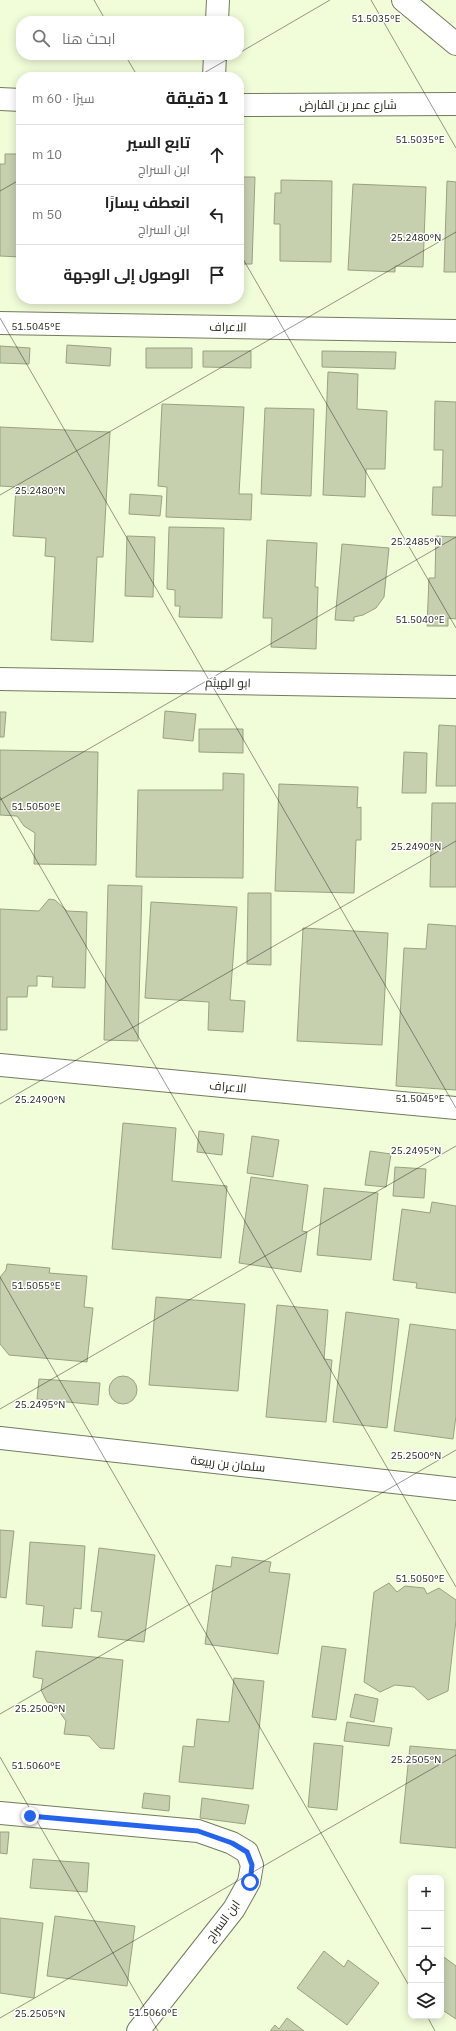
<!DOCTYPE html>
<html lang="ar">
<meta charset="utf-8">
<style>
body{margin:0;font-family:"IBM Plex Sans",Cairo,sans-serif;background:#f6f6f6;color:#222;direction:rtl}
.controls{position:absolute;right:12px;bottom:12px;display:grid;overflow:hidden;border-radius:8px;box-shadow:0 2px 10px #0003}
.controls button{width:36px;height:36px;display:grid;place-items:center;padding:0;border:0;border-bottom:1px solid #e0e0e0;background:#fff;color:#222;font:20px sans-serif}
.stop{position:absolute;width:12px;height:12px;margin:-9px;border:3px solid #2563eb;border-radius:50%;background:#fff}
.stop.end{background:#2563eb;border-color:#fff;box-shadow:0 1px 4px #0008}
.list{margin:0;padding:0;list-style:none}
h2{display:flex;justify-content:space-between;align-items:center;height:52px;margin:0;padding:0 16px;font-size:17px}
h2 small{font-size:13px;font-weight:400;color:#767676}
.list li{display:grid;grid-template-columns:26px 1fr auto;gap:12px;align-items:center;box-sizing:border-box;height:60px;padding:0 16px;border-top:1px solid #e0e0e0}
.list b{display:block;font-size:15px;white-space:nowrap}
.list p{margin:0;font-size:13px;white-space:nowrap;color:#767676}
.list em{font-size:13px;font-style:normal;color:#767676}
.icon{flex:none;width:22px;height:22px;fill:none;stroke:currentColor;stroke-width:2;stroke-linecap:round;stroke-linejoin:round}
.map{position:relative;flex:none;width:456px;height:2031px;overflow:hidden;direction:ltr}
.search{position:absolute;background:#fff;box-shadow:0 2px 10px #0003;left:16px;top:16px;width:228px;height:44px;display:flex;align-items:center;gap:10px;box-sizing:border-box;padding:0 14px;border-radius:16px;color:#767676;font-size:15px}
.panel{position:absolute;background:#fff;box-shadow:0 2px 10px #0003;left:16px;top:72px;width:228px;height:232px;border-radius:16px;direction:rtl}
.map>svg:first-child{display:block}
.building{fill:#c6d0af;stroke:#98a282}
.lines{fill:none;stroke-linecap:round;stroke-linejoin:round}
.minor-casing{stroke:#727b5d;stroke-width:24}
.minor{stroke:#fff;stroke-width:22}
.route{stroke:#2563eb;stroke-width:5}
.ticks{fill:none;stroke:#1d2014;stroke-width:1;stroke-opacity:0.45}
.labels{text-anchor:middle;stroke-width:3;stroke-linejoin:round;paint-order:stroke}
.street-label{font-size:12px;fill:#1d2014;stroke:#fff}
.ticks-label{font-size:10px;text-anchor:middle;fill:#1d2014;stroke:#fff;stroke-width:3;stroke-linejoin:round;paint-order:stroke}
</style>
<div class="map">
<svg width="456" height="2031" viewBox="0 0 456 2031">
<rect width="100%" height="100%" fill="#f1fcd9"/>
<path class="building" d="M5 154H21V257L0 256V164H5Z
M239 177H255L252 264H239Z
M281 180 332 181 331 262 280 261V224H274L275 193H281Z
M447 181 456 182V272H444Z
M353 184 426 187 423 267 395 266V272L348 270Z
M67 345 111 348 110 366 66 363Z
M0 346 30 348 29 364 0 363Z
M146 348H192V368H146Z
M203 351H251V368L203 367Z
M322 351 396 352 395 369 322 367Z
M328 372 358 374 357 409 387 411 385 469H366L365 497 323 495Z
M435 401 456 402V516L432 515 433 487H442L443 450H434Z
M162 404 244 407 239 494H252L251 520 166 517 167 487 158 486Z
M265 408 314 409 311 496 261 494Z
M0 427 110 432 103 557H97L93 642 51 640 55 557 45 556 46 538 13 536 16 487 0 486Z
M130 494 162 496 160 516 129 514Z
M169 527 224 528 222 618 179 617 180 606H175V590L167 589Z
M127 536 155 537 153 597 125 596Z
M436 536 456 537V619L448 618V626H427L429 578H435Z
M267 540 317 543 315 587H318L316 649 271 647 272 618H263Z
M342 544 389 548 384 597 376 608 363 615 354 617V621L335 620Z
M165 711 196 714 193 741 163 738Z
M0 712H6L4 737H0Z
M439 725 456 726V786H436Z
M199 729H243V753L199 752Z
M0 750 98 752 96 865 34 864 35 833 24 826 17 816 0 815Z
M404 752 427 753 426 793H402Z
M223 773 244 774 243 878 136 877 138 790H223Z
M279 784 358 787 357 808 361 807V840H356L354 893 275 891Z
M432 803H456V887H430Z
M108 885 142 886 138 1041 104 1040Z
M248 893H271V965L247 964Z
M49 899 55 900 67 911 87 912 85 988 52 987 53 977 37 976V986H28L27 997H7V1030H0V909L39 911Z
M151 902 237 907 230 1000 245 1001 243 1032 208 1030 209 1002 145 998Z
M428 924 456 926V1090L396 1086 404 948 426 949Z
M303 928 388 933 382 1045 297 1041Z
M123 1123 176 1128 172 1181 227 1186 221 1258 112 1249Z
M199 1131 224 1134 222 1155 197 1152Z
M252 1136 279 1140 273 1177 247 1173Z
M370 1151 391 1154 386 1187 365 1185Z
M395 1167 426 1169 424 1198 393 1196Z
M251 1177 308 1185 302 1231 307 1232 301 1272 239 1263Z
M324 1188 378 1193 371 1260 317 1255Z
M432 1202 456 1206V1293L416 1288 417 1283 393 1280 402 1209 430 1213Z
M7 1264 50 1268 49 1273 87 1276 84 1307 93 1308 87 1362 9 1355 0 1344V1277L6 1270Z
M156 1297 245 1304 238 1391 149 1385Z
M277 1305 328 1310 324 1359 332 1360 326 1422 266 1417Z
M346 1312 399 1319 387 1428 333 1422Z
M410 1324 456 1330V1416L453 1439 394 1431Z
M109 1390a14 14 0 1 1 28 0a14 14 0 1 1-28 0Z
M39 1379 100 1383 98 1405 37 1399Z
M0 1530 14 1531 6 1598 0 1597Z
M30 1542 85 1546 81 1609 74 1608 72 1628 42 1626 44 1606 26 1604Z
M99 1548 155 1555 144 1642 98 1637 102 1612 91 1611Z
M232 1557 271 1562 269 1572 290 1574 278 1654 205 1644 216 1565 231 1567Z
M389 1583 397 1592 405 1586 424 1588 427 1594 439 1588 456 1600V1620L448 1691 428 1700 414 1687 395 1685 380 1692 364 1682 374 1592Z
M322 1646 346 1649 336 1720 312 1717Z
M36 1651 123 1660 114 1749 100 1748 89 1736 64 1734 66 1721 53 1703 47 1702 41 1690 43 1679 33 1677Z
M234 1678 264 1681 253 1789 179 1782 183 1746 194 1747 197 1719 229 1722Z
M355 1694 378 1699 374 1722 350 1717Z
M347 1722 392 1728 389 1746 344 1741Z
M314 1743 343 1746 337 1810 308 1807Z
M410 1746 456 1750V1848L400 1843Z
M144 1793 170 1796 169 1811 142 1808Z
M202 1798 249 1805 245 1824 200 1818Z
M0 1832H9L7 1854 0 1853Z
M33 1859 89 1863 87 1892 30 1888Z
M55 1916 135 1926 127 1986 47 1976Z
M0 1918 43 1923 34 1998 0 1993Z
M324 1951 344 1967 348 1960 379 1983 347 2025 297 1988Z
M441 1955 456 1966V2019L441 2009Z
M287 2018 304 2031H270L275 2025 279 2029Z"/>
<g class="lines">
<g class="minor-casing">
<path id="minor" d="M403 0 456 44
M217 21 218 0
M214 77 215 55
M0 99 21 100
M239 105 456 104
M0 323 456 331
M0 679 456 687
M0 1065 456 1108
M0 1438 456 1489
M0 1813 198 1831 232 1843 247 1852 252 1865 249 1882 234 1909 138 2031"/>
</g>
<use href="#minor" class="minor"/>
</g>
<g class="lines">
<path class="route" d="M30 1816 198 1831 232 1843 247 1852 252 1865 250 1882"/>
</g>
<path class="ticks" d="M94 0 106 21M371 0 456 148M239 53 330 0M125 55 138 77M197 77 235 55M0 191 21 179M239 252 456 628M0 318 456 1108M0 495 456 232M0 797 456 1587M0 800 456 537M0 1104 456 841M0 1277 411 1989M0 1409 456 1146M0 1714 456 1450M0 1757 158 2031M427 2016 435 2031M0 2018 456 1755"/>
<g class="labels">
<g class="street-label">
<text x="348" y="109">شارع عمر بن الفارض</text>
<text transform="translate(228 327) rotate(1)" y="4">الاعراف</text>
<text transform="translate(228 683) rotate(1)" y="4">ابو الهيثم</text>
<text transform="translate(228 1087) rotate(5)" y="4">الاعراف</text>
<text transform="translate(228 1464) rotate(6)" y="4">سلمان بن ربيعة</text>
<text transform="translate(223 1921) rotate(-54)" y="4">ابن السراج</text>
</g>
</g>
<g class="ticks-label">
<text x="376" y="22">51.5035°E</text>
<text x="420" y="143">51.5035°E</text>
<text x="416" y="241">25.2480°N</text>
<text x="36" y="330">51.5045°E</text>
<text x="40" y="494">25.2480°N</text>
<text x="416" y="545">25.2485°N</text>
<text x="420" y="623">51.5040°E</text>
<text x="36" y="810">51.5050°E</text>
<text x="416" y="850">25.2490°N</text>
<text x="420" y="1102">51.5045°E</text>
<text x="40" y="1103">25.2490°N</text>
<text x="416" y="1154">25.2495°N</text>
<text x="36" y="1289">51.5055°E</text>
<text x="40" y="1408">25.2495°N</text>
<text x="416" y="1459">25.2500°N</text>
<text x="420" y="1582">51.5050°E</text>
<text x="40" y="1712">25.2500°N</text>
<text x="416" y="1763">25.2505°N</text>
<text x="36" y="1769">51.5060°E</text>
<text x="153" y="2016">51.5060°E</text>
<text x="40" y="2017">25.2505°N</text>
</g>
</svg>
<div class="controls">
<button>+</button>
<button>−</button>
<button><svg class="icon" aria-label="locate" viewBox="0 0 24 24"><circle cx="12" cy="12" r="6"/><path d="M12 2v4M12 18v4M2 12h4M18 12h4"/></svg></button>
<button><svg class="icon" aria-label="layers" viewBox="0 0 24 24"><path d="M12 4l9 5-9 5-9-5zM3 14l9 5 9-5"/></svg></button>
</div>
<div class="stop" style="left:250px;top:1882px"></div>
<div class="stop end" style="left:30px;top:1816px"></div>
<div class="search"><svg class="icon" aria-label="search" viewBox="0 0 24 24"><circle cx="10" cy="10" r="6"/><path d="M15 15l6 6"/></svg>ابحث هنا</div>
<section class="panel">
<h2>1 دقيقة<small>سيرًا · 60 m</small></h2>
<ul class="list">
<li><svg class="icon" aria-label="ahead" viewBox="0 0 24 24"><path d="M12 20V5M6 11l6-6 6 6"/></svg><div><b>تابع السير</b><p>ابن السراج</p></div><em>10 m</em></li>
<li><svg class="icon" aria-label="left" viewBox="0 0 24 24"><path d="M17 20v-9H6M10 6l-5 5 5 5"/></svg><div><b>انعطف يسارًا</b><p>ابن السراج</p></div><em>50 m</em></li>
<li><svg class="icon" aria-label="arrive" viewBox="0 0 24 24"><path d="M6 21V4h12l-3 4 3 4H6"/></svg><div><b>الوصول إلى الوجهة</b></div></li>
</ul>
</section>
</div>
